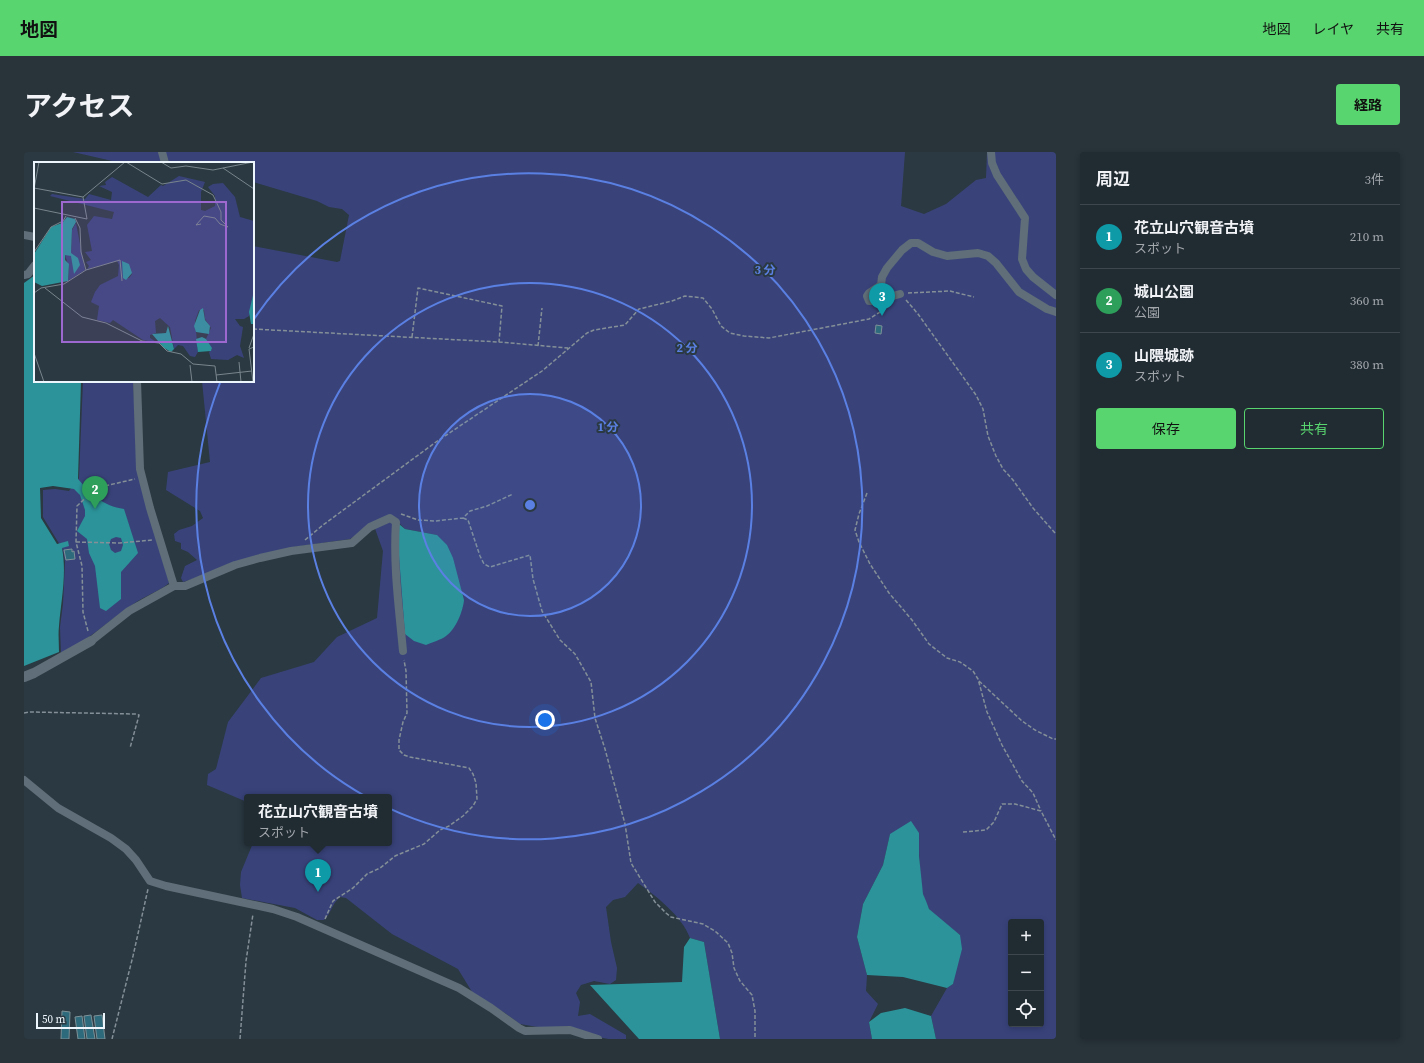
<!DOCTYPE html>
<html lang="ja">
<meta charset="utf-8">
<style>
body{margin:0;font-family:"Source Serif 4","Noto Sans JP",serif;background:#28333a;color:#f1f3f6}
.controls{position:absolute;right:12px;bottom:12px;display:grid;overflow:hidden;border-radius:4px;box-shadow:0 2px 6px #0003}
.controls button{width:36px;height:36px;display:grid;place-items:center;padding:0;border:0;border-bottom:1px solid #3d474d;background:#202b32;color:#f1f3f6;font:20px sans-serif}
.scale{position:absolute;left:12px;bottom:10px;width:69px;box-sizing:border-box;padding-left:4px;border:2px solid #edf6fc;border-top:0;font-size:11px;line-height:14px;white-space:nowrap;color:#edf6fc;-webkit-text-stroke:3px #2b3942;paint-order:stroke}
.you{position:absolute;left:521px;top:568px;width:14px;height:14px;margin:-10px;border:3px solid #fff;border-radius:50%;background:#1a73e8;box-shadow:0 0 0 6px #1a73e833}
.badge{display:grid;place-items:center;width:26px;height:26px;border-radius:50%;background:#59d56f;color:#fff;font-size:13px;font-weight:700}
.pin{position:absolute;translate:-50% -33px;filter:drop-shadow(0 1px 2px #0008)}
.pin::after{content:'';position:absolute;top:21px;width:14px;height:12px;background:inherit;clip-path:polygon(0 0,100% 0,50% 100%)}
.popup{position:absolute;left:220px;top:642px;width:148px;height:52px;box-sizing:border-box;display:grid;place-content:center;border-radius:4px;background:#202b32;filter:drop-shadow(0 1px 3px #0005);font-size:13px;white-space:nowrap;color:#a2a7ac}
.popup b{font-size:15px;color:#f1f3f6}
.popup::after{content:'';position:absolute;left:50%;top:100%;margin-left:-8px;border:8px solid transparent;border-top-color:#202b32}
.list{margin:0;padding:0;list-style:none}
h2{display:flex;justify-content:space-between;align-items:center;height:52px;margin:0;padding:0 16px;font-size:17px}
h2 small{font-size:13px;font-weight:400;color:#a2a7ac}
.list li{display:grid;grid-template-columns:26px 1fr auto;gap:12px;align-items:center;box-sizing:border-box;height:64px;padding:0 16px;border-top:1px solid #3d474d}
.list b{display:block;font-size:15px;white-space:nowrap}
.list p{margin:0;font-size:13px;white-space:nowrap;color:#a2a7ac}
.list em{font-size:13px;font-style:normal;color:#a2a7ac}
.actions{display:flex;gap:8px;padding:12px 16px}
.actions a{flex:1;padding:9px 0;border:1px solid #59d56f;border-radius:4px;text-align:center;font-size:14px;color:#59d56f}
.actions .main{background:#59d56f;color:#111}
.icon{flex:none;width:22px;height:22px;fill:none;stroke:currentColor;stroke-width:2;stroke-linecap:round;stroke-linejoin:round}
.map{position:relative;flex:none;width:1032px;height:887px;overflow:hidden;border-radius:4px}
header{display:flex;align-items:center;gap:24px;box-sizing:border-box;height:56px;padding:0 20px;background:#59d56f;color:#111}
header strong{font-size:19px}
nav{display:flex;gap:22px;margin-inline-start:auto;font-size:14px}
.intro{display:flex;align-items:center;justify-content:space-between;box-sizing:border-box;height:96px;padding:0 24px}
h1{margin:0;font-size:28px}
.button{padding:10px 18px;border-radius:4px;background:#59d56f;color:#111;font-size:14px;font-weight:700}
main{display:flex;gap:24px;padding:0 24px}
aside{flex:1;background:#202b32;border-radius:4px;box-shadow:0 2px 6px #0003}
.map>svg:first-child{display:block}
.green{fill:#39437a;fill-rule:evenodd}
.water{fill:#2c939a;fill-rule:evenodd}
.building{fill:#2d6a7c;stroke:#7d9197}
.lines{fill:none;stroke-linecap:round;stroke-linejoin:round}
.path{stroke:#848f97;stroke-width:1.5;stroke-dasharray:4 2;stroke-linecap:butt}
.minor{stroke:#5f6e78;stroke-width:8}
.tertiary{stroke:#5f6e78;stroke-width:10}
.ring{fill:none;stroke:#5b80e3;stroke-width:2}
.inset-road{fill:none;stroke:#79858c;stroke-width:1}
.view{fill:#9d69d1;fill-opacity:0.15;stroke:#9d69d1;stroke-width:2}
.inset-edge{fill:none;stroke:#edf6fc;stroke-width:2}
.centre{fill:#5b80e3;stroke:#2b3942;stroke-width:2}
.ring-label{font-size:12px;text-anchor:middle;font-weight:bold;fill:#5b80e3;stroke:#2b3942;stroke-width:4;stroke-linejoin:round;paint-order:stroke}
</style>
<header>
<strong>地図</strong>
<nav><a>地図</a><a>レイヤ</a><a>共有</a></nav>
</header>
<div class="intro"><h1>アクセス</h1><a class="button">経路</a></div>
<main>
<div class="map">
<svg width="1032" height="887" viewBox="0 0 1032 887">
<rect width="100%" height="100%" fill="#2b3942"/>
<path class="green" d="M49 0H881L877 54 900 62 922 52 952 28 962 26 963 0H1032V887H912L907 864 923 836 929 832 936 783C927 776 912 765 905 757 894 741 895 700 895 681L866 682 859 713 839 752 833 785 843 823 842 839 854 852 845 870 848 887H696L680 790 666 786C658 764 632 744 614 731L601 745 589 748 582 755 587 790 593 816 592 828 586 832 570 829 557 833 552 841 556 850 554 864 566 862 602 883V887H585L496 872 481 861 450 843 434 817 368 782 322 746 316 745C307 753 308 760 300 768H293L271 756 218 746 216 733 217 720 229 691H365V645H223V650L183 633 184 622 192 617 204 570 237 526 290 510 313 485 353 466 359 399 349 371 326 387 270 395 159 430 157 426 161 414 173 408 164 400 157 397V391L151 389 150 382 155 378 168 374 179 366 176 359 142 338 144 320 186 310 178 229H229V94L313 110 316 109 325 63 318 57 305 55 293 49 229 30V11H97ZM376 372 381 377 413 383 374 391ZM987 770H1017V872H987Z
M59 229H109L113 303 145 431C134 440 120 444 108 453 84 469 64 489 37 501L36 475 39 452 41 410 39 398 19 365V338L31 337 45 339 55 326Z"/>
<path class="water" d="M11 123V229H57L54 327C67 342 79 354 100 357L114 401 97 420V447L82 459 76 456 71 414 65 401 63 387 53 379 61 364V358L56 343 50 337 29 334 16 336 17 366 33 392 44 389 45 394 38 396C43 422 37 449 35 474 34 483 35 491 35 500L0 514V131ZM92 385 97 386 99 393 97 399 91 401 87 398 85 392 87 387Z
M375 372 381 377 413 383 423 393 429 406 440 448C439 459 432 477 422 484 417 488 408 490 402 493L390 489 381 482 374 391Z
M887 669 895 681V704L899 742 902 749 905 757 936 783 938 797 929 832 923 836 879 825 843 823 833 785 839 752 859 713 866 682Z
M666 786 680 790 696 887H615L566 833 658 830 660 795Z
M881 856 907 864 912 887H848L845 870 857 861Z"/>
<path class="building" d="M852 173 858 174 857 182 851 181Z
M48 397V400L50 399 51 407 42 408 40 398Z
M38 859 46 860 45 887H37Z
M67 863 71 887H63L60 864Z
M78 863 81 887H73L70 864Z
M58 864 61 887H54L51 865Z"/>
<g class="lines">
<path class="path" d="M884 141 926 139 950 145
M882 148 894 162 952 243 959 257 964 284 972 304 979 317 989 328 1009 356 1032 382
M229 177 475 190 544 196
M388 185 394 136 478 154 475 190
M514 194 518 156
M843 341 835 362 831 378 835 390 846 412 865 441 888 468 905 492 923 506 936 510 949 519 954 527 963 560 978 593 998 629 1009 641 1017 659
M377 362 394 368 411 369 439 366 446 359 463 354 489 342
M439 366 444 368 456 404 460 412 466 415 506 403 509 427 518 459 536 488 551 502 567 530 571 566 581 597 601 672 607 711 631 750 642 761 647 765 679 772 691 779 704 791 708 801 710 816 716 829 728 843 731 859V887
M281 388 299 373 412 290 518 219 563 181 570 178 601 173 615 157 648 149 661 144 679 146 688 157 697 174 706 181 720 184 745 186 845 167 864 155
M52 390 96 391 128 388
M64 479 59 460 58 414 52 390 53 354 72 336 111 327
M955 529 998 569 1011 578 1029 587H1032
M0 561 6 560 112 562 115 563 114 567 106 596
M939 680 962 678 970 670 978 652H991L1017 659 1032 688
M301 767 309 749 329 736 343 722 356 716 371 704 400 692 416 678 425 674 439 664 449 654 453 647 452 631 449 622 445 616 386 605 380 603 375 598V588L379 570 383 561 382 519 380 508
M88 887 109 804 124 737
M216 887 222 809 229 762"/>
<path class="minor" d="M138 0 141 11
M967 0 968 11 973 23 1001 66 998 107 1002 117 1009 125 1032 143
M0 83 11 85
M0 123 4 122 11 113
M876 142 851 149H845L843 144 845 141 857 133 858 125 863 116 878 98 887 91H894L909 100 923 104 954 101 964 104 972 111 995 140 1023 157 1032 160
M113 229 116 317 126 356 150 434
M67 489 105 459 150 434H161L211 413 236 406 267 399 328 391 346 375 366 366 372 370C369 413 375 456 379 499
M0 628 34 656 87 686 102 697 112 708 126 729 142 734 249 757 273 765 435 836 467 856 495 876 501 879 546 878 574 887"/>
<path class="tertiary" d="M0 525 10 521 67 489"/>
</g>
<circle cx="506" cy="353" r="111" fill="#5b80e3" fill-opacity=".12"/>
<g class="ring">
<circle cx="506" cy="353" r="111"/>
<circle cx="506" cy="353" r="222"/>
<path d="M230 167A333 333 0 1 1 196 231"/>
</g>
<g transform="translate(10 10)">
<rect width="220" height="220" fill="#2b3942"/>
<path d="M145 14 171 20 167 30V48L171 49 181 44V34L174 25 179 22 189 21 201 35 206 55 220 59V129L217 147 215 154 210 157H201L206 164 209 165 206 184 210 196 203 193 194 198 177 197 175 190 178 187 172 177 177 166 171 157 170 148H165L161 159 164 190 161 195 156 194 149 184 144 183 140 187 136 165 126 156 121 159 122 171 116 173V176L124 181 109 178 79 158 76 161 63 158 65 144 57 140 61 130 66 123 84 114 85 103 83 99 53 107 55 104 52 100 57 98 51 90 58 89 53 63 60 54 78 57 80 50 16 34 18 32 51 37 55 32 77 38 78 30 65 24 72 23 71 20 78 15 114 35 127 23 129 24ZM89 99 98 112 95 116H89ZM42 61 51 108 34 119 35 105 31 93 37 91 38 68Z" fill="#39437a" fill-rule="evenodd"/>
<path d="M33 55 41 57 42 60 38 67 37 91 44 96 46 103 40 112 37 94 31 93V98L35 102 34 119 8 124 0 120V92L17 65 28 61ZM88 99 95 102 98 111 92 118 89 116ZM220 129V162H217L215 150ZM169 146 171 158 176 164 175 172 162 170 160 164 166 148ZM134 164 140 187 137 190 130 186 118 172 132 171ZM168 175 172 177 178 186 177 189 164 190 162 177Z" fill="#2c939a"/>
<path class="inset-road" d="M92 0 128 22 152 18 179 33 187 50V58L194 65 186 62 181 56 170 54 162 63 167 62M127 0 137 6 152 4 179 8 219 0M189 6 220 27M0 26 49 35 91 0M0 27 5 0M0 46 53 57 49 35M41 56 46 66 47 90 52 108M0 90 17 65 29 59 32 54M11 126 48 155 72 161 108 179 125 181 133 189 147 192 159 202 181 204 183 220M0 131 7 126 30 122 52 108 86 98 88 119M215 186 220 172M0 191 10 220M205 200 207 220M156 203 158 220M182 213 218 209M219 220 215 187 220 185"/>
<path class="view" d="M28 40H192V180H28Z"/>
<rect width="220" height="220" class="inset-edge"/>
</g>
<circle cx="506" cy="353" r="6" class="centre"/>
<g class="ring-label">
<text x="741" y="122">3 分</text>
<text x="663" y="200">2 分</text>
<text x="584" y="279">1 分</text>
</g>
</svg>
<div class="controls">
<button>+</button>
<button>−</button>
<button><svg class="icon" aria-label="locate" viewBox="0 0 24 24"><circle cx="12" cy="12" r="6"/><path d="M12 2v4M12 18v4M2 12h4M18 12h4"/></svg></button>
</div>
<div class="scale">50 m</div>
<div class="you"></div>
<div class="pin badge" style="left:294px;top:740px;background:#0f9aa8">1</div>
<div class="popup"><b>花立山穴観音古墳</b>スポット</div>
<div class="pin badge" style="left:71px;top:357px;background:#2e9e5b">2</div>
<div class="pin badge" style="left:858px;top:164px;background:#0f9aa8">3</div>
</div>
<aside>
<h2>周辺<small>3件</small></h2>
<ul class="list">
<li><span class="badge" style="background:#0f9aa8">1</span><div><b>花立山穴観音古墳</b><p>スポット</p></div><em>210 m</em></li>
<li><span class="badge" style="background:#2e9e5b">2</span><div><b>城山公園</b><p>公園</p></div><em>360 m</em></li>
<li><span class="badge" style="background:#0f9aa8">3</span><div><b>山隈城跡</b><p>スポット</p></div><em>380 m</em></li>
</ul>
<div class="actions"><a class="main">保存</a><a>共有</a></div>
</aside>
</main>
